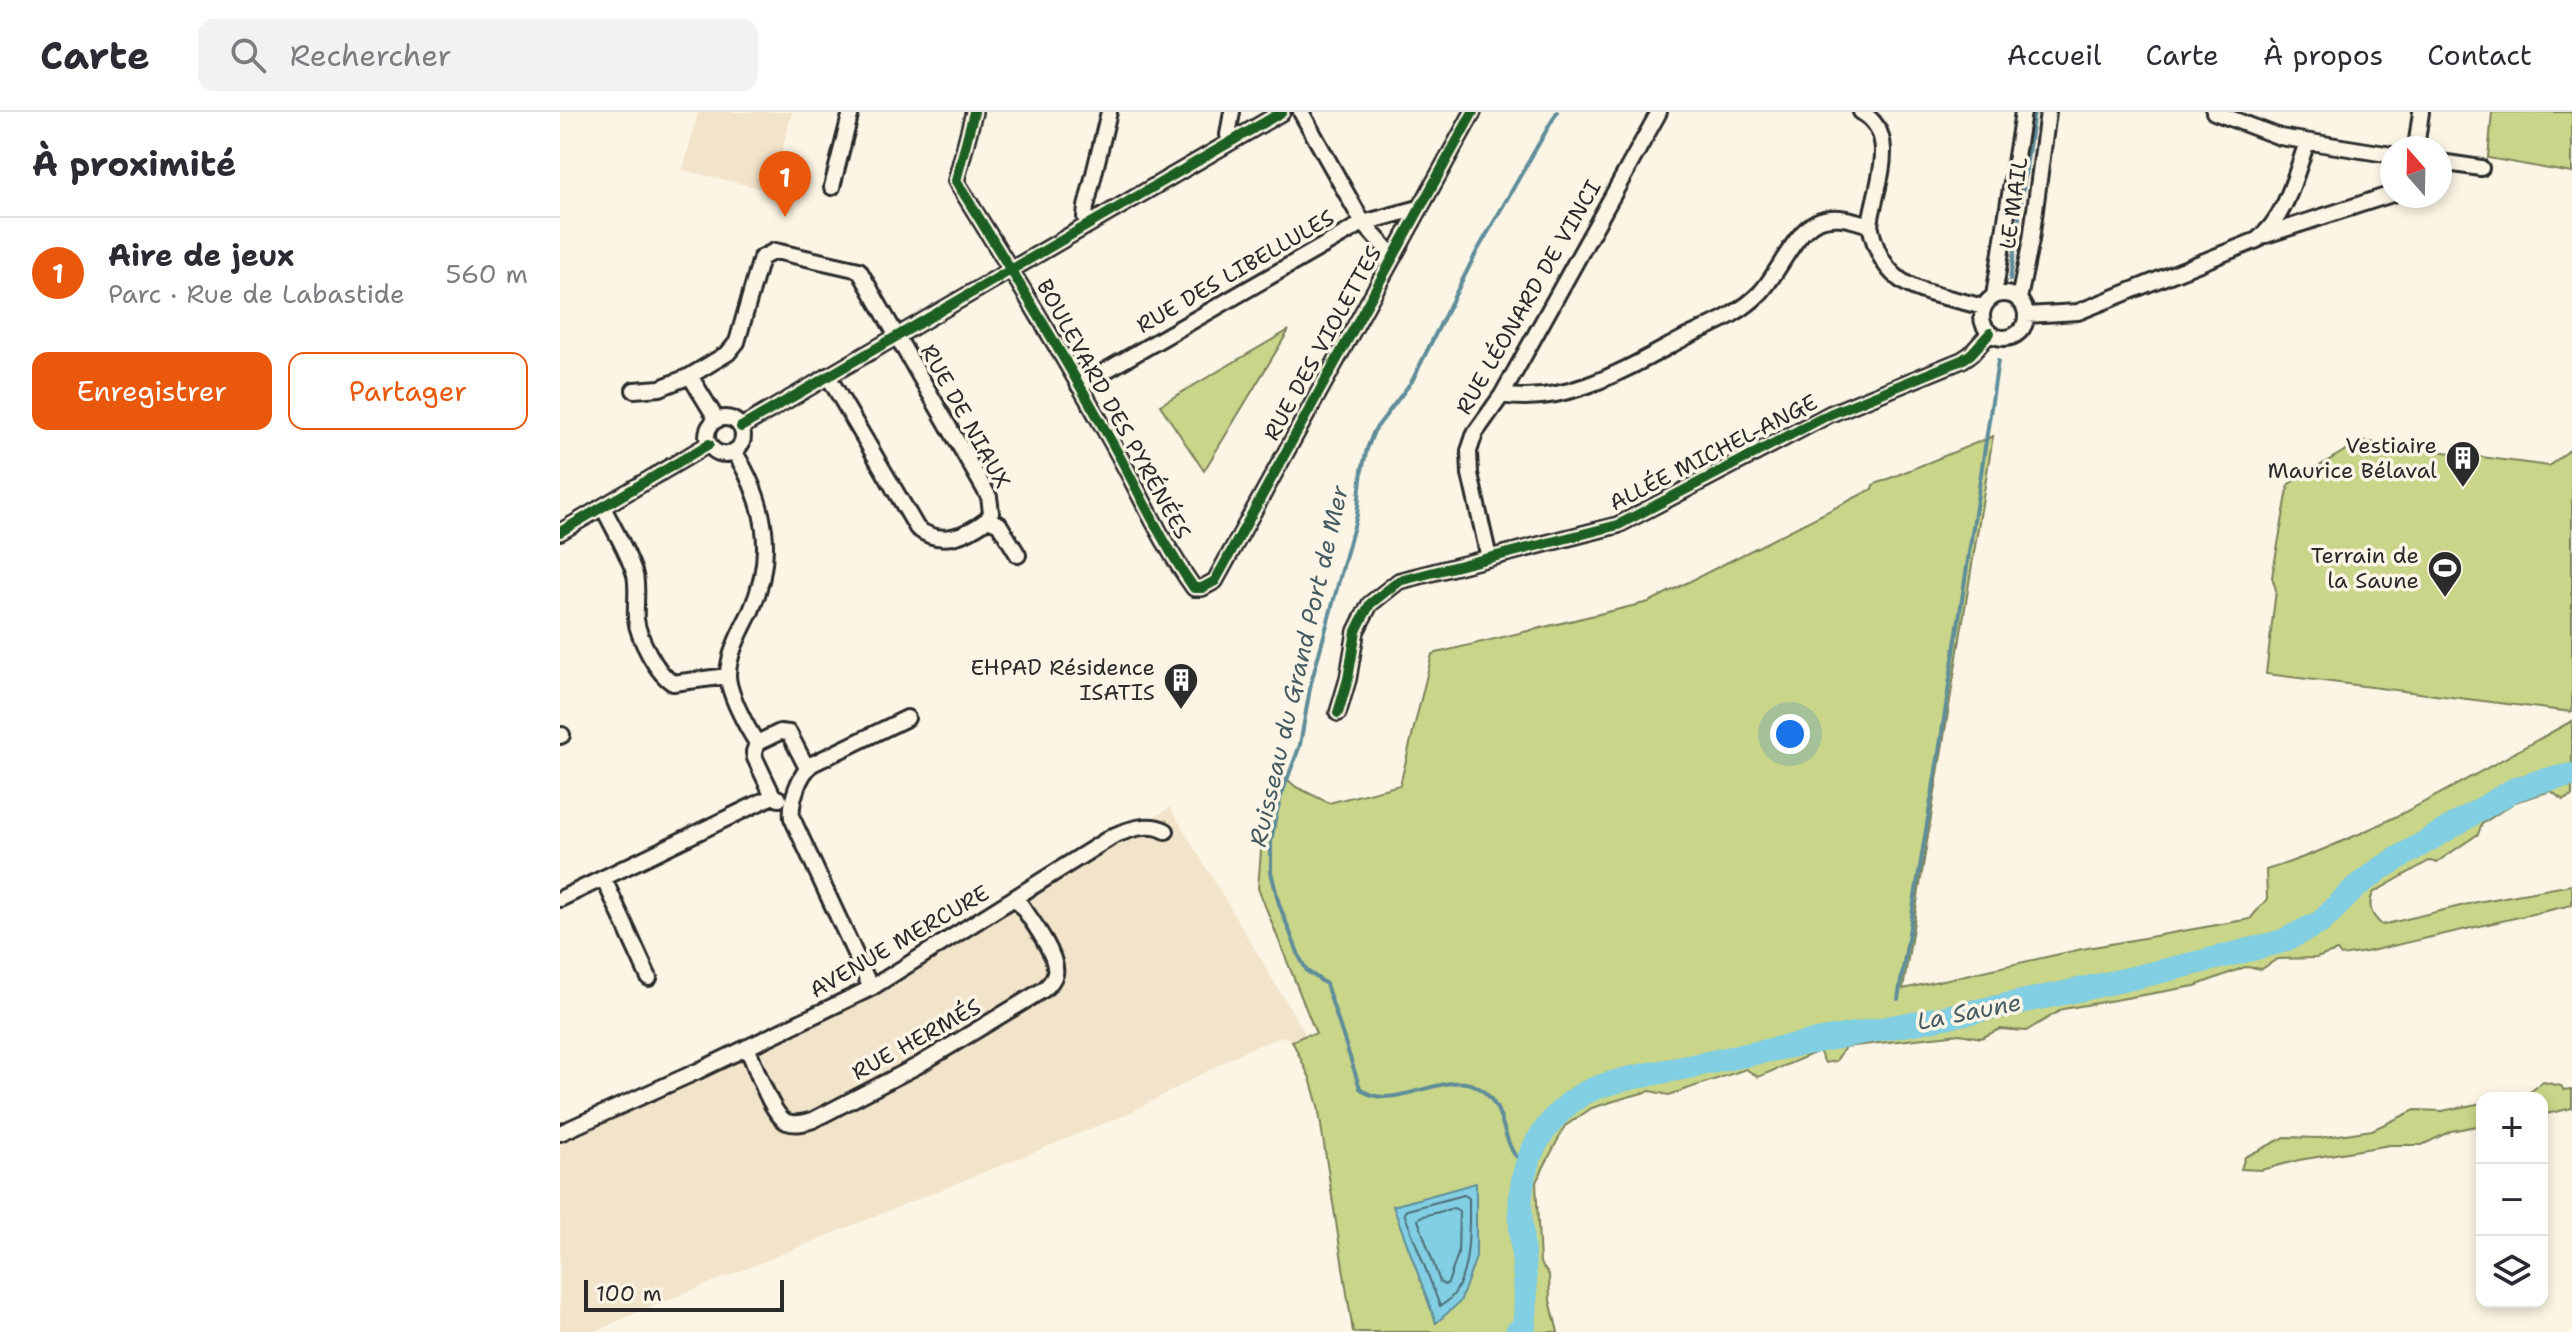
<!DOCTYPE html>
<html lang="fr">
<meta charset="utf-8">
<style>
body{margin:0;font-family:"Shantell Sans",sans-serif;background:#f2f2f3;color:#2b2b33}
.controls{position:absolute;right:24px;bottom:24px;display:grid;overflow:hidden;border-radius:16px;box-shadow:0 4px 12px #0003}
.controls button{width:72px;height:72px;display:grid;place-items:center;padding:0;border:0;border-bottom:2px solid #e1e1e2;background:#fff;color:#2b2b33;font:40px sans-serif}
.compass{position:absolute;left:1820px;top:24px;width:72px;height:72px;border-radius:50%;background:#fff;box-shadow:0 4px 12px #0003;rotate:340deg}
.scale{position:absolute;left:24px;bottom:20px;width:200px;box-sizing:border-box;padding-left:8px;border:4px solid #2b2b2b;border-top:0;font-size:22px;line-height:28px;white-space:nowrap;color:#2b2b2b;-webkit-text-stroke:6px #fcf5e5;paint-order:stroke}
.you{position:absolute;left:1230px;top:622px;width:28px;height:28px;margin:-20px;border:6px solid #fff;border-radius:50%;background:#1a73e8;box-shadow:0 0 0 12px #1a73e833}
.badge{display:grid;place-items:center;width:52px;height:52px;border-radius:50%;background:#ea580c;color:#fff;font-size:26px;font-weight:700}
.pin{position:absolute;translate:-50% -66px;filter:drop-shadow(0 2px 4px #0008)}
.pin::after{content:'';position:absolute;top:42px;width:28px;height:24px;background:inherit;clip-path:polygon(0 0,100% 0,50% 100%)}
.list{margin:0;padding:0;list-style:none}
h2{display:flex;justify-content:space-between;align-items:center;height:104px;margin:0;padding:0 32px;font-size:34px}
h2 small{font-size:26px;font-weight:400;color:#7c7c81}
.list li{display:grid;grid-template-columns:52px 1fr auto;gap:24px;align-items:center;box-sizing:border-box;height:112px;padding:0 32px;border-top:2px solid #e1e1e2}
.list b{display:block;font-size:30px;white-space:nowrap}
.list p{margin:0;font-size:26px;white-space:nowrap;color:#7c7c81}
.list em{font-size:26px;font-style:normal;color:#7c7c81}
.actions{display:flex;gap:16px;padding:24px 32px}
.actions a{flex:1;padding:18px 0;border:2px solid #ea580c;border-radius:16px;text-align:center;font-size:28px;color:#ea580c}
.actions .main{background:#ea580c;color:#fff}
.icon{flex:none;width:44px;height:44px;fill:none;stroke:currentColor;stroke-width:2;stroke-linecap:round;stroke-linejoin:round}
.map{position:relative;flex:none;width:2012px;height:1220px;overflow:hidden}
header{display:flex;align-items:center;gap:48px;box-sizing:border-box;height:112px;padding:0 40px;background:#fff;border-bottom:2px solid #e1e1e2}
header strong{font-size:38px}
nav{display:flex;gap:44px;margin-inline-start:auto;font-size:28px}
.search{width:560px;height:72px;background:#f2f2f3;display:flex;align-items:center;gap:20px;box-sizing:border-box;padding:0 28px;border-radius:16px;color:#7c7c81;font-size:30px}
main{display:flex}
aside{flex:1;background:#fff}
.map>svg:first-child{display:block}
.built{fill:#f2e4cb}
.green{fill:#c9d588;stroke:#7a805a;stroke-width:2}
.water{fill:#82cee2;stroke:#5f8d99;stroke-width:2}
.lines{fill:none;stroke-linecap:round;stroke-linejoin:round}
.shore{stroke:#4e6c74;stroke-width:2}
.stream{stroke:#5f8d99;stroke-width:4}
.river{stroke:#82cee2;stroke-width:24}
.street-casing{stroke:#2b2b2b;stroke-width:20}
.street{stroke:#fcf5e5;stroke-width:14}
.cycleway-casing{stroke:#fcf5e5;stroke-width:15}
.cycleway{stroke:#1b5e20;stroke-width:10}
.labels{text-anchor:middle;stroke-width:7;stroke-linejoin:round;paint-order:stroke}
.street-label{font-size:22px;fill:#2b2b2b;stroke:#fcf5e5}
.poi-label{font-size:22px;fill:#2b2b2b;stroke:#fcf5e5;text-anchor:end}
.water-label{font-size:24px;font-style:italic;fill:#455c62;stroke:#fcf5e5}
</style>
<header>
<strong>Carte</strong>
<div class="search"><svg class="icon" aria-label="search" viewBox="0 0 24 24"><circle cx="10" cy="10" r="6"/><path d="M15 15l6 6"/></svg>Rechercher</div>
<nav><a>Accueil</a><a>Carte</a><a>À propos</a><a>Contact</a></nav>
</header>
<main>
<aside>
<h2>À proximité<small></small></h2>
<ul class="list">
<li><span class="badge">1</span><div><b>Aire de jeux</b><p>Parc · Rue de Labastide</p></div><em>560 m</em></li>
</ul>
<div class="actions"><a class="main">Enregistrer</a><a>Partager</a></div>
</aside>
<div class="map">
<svg width="2012" height="1220" viewBox="0 0 2012 1220">
<rect width="100%" height="100%" fill="#fcf5e5"/>
<filter id="ink" filterUnits="userSpaceOnUse"><feTurbulence type="fractalNoise" baseFrequency=".0125" numOctaves="2"/><feDisplacementMap in="SourceGraphic" scale="16" xChannelSelector="R" yChannelSelector="G"/><feConvolveMatrix kernelMatrix="1 2 1 2 8 2 1 2 1" color-interpolation-filters="sRGB"/></filter>
<g filter="url(#ink)">
<path class="built" d="M138 0H232L212 79 123 58Z
M610 695 746 923 732 929 725 924 688 937 570 1001 69 1204 35 1220H0V1031L246 916 320 876 385 838Z"/>
<path class="green" d="M1932 0H2012V61L1928 46Z
M729 218 644 359 600 293Z
M1433 324 1343 877 1522 837 1690 807 1707 787 1706 758C1815 724 1912 663 2012 609V684L2003 688 1991 679 1955 690 1922 712 1918 722 1877 750 1869 749 1813 781C1807 795 1812 804 1822 813L1917 790 2012 773V793L1806 840 1781 844 1777 839 1756 846 1717 847 1702 857 1685 855 1635 874 1503 897 1466 919 1440 917 1421 926 1400 922 1285 935 1276 949 1265 951 1259 939 1198 965 1186 957 1109 983 1090 979 1064 986 1032 996 1005 1014 976 1070 980 1151 989 1163 990 1188 998 1220H793L758 994 750 966 732 929 746 923 756 922 698 776 703 713 718 659 736 675 769 691 840 673 872 542 1089 490 1312 377 1313 373Z
M1801 329 1989 354 2012 336V600L1706 562 1716 478 1712 465 1729 372Z
M1983 970 2001 974 2004 978 2012 977V996L1982 1003V986H1951L1965 984Z
M1922 991V1013L1891 1019 1862 1033H1830L1739 1048 1701 1058 1681 1057 1685 1045 1725 1025 1759 1026 1812 1018 1855 998 1882 999Z"/>
<path class="water" d="M916 1071V1145L900 1190 876 1211 833 1094Z"/>
<g class="lines">
<path class="shore" d="M904 1083 909 1086C909 1116 912 1179 880 1194L844 1101 847 1098Z
M894 1096 899 1099 898 1142 888 1171 884 1173 880 1170 858 1108 860 1105Z"/>
<path class="stream" d="M1450 168 1474 0
M1338 887 1379 640 1438 249
M1334 915 1336 905
M966 1053C962 1049 956 1045 953 1040 940 1016 944 993 919 976 886 955 829 1004 800 976L766 872 747 859 740 846 719 792 711 760V731L715 707 721 684 740 633 751 571 797 403 802 358 807 337 814 319 852 269 916 141 997 0"/>
<path class="river" d="M957 1220 964 1214C973 1153 943 1088 977 1030 989 1009 1009 987 1033 977 1061 966 1102 960 1133 954 1192 941 1251 930 1310 919 1449 894 1587 865 1723 829L1761 810 1796 775 1820 757 1953 678 1981 669 2012 663"/>
<g class="street-casing">
<path id="street" d="M414 0 396 69C449 154 501 239 550 327 578 377 601 430 634 476H642L655 469 913 0
M672 0 668 23 672 29
M741 0 803 111 833 144
M1301 0C1342 23 1314 77 1310 113
M1654 0 1720 25 1832 43
M1856 36 1861 0
M1880 50 1921 56
M272 75 291 0
M528 112 525 105 526 95 549 0
M1706 123 1832 82
M1422 204a22 22 0 1 1 44 0a22 22 0 1 1-44 0Z
M1434 184 1463 0
M1459 187 1471 128 1488 0
M1466 203 1518 200 1697 128C1726 106 1735 64 1747 30
M268 264 357 416C381 435 407 423 428 407
M519 274 803 111 859 96
M74 278 100 276 130 264
M942 283C1007 295 1071 254 1126 225 1151 213 1180 202 1200 181 1218 162 1235 120 1256 110 1274 101 1292 108 1310 113 1324 183 1366 178 1423 195
M147 324a18 18 0 1 1 36 0a18 18 0 1 1-36 0Z
M157 308 130 264 168 241 177 230 201 146 215 139 299 158 429 385 431 400 428 407
M181 315 722 0
M174 339C206 391 216 441 191 499 182 517 168 542 168 563 168 581 187 616 197 631
M43 395C53 416 68 440 75 463 78 477 75 493 76 507 78 525 97 562 113 571L168 564
M428 407 439 412 458 443
M0 420 149 332
M929 446 910 362 909 339 915 321 942 283 1099 0
M778 601 788 567 796 519 802 507 810 492 839 469 1058 413 1270 302 1402 248 1411 242 1430 221
M0 624 2 623
M219 687 213 684 195 646 194 640 197 631 220 620 229 621 247 656
M44 767 89 866
M0 787 213 684
M311 876 232 706C230 689 239 663 252 652L347 606
M187 935C195 952 211 1003 227 1010 236 1013 244 1011 253 1008L357 954 483 878C488 874 493 869 495 862 499 843 467 802 456 786
M0 1021 138 959 311 876 553 724C570 717 589 710 606 719"/>
</g>
<use href="#street" class="street"/>
<g class="cycleway-casing">
<path id="cycleway" d="M414 0 396 69C449 154 501 239 550 327 578 377 601 430 634 476H642L655 469 913 0
M181 315 722 0
M0 420 149 332
M778 601 788 567 796 519 802 507 810 492 839 469 1058 413 1270 302 1402 248 1411 242 1430 221"/>
</g>
<use href="#cycleway" class="cycleway"/>
</g>
</g>
<defs>
<g id="building-pin" transform="scale(1.8)"><path d="M0 17L-7.5 6A9.5 9.5 0 1 1 7.5 6Z" fill="#2b2b2b" stroke="#fcf5e5"/><path d="M-4-6H4V6H1V3H-1V6H-4ZM-2.5-4.3h1.7v1.8h-1.7ZM.8-4.3h1.7v1.8H.8ZM-2.5-1h1.7V.8h-1.7ZM.8-1h1.7V.8H.8Z" fill="#fff"/></g>
<g id="stadium-pin" transform="scale(1.8)"><path d="M0 17L-7.5 6A9.5 9.5 0 1 1 7.5 6Z" fill="#2b2b2b" stroke="#fcf5e5"/><path d="M0-5a6.5 5 0 1 0 0 10a6.5 5 0 1 0 0-10ZM-3.5-1.8h7v3.6h-7Z" fill="#fff"/></g>
</defs>
<g fill-rule="evenodd">
<use href="#building-pin" x="1903" y="346"/>
<use href="#stadium-pin" x="1885" y="456"/>
<use href="#building-pin" x="621" y="568"/>
</g>
<g class="labels">
<g class="street-label">
<text transform="translate(1453 91) rotate(-82)" y="8">LE MAIL</text>
<text transform="translate(675 159) rotate(-30)" y="8">RUE DES LIBELLULES</text>
<text transform="translate(968 185) rotate(-60)" y="8">RUE LÉONARD DE VINCI</text>
<text transform="translate(762 231) rotate(-61)" y="8">RUE DES VIOLETTES</text>
<text transform="translate(554 297) rotate(61)" y="8">BOULEVARD DES PYRÉNÉES</text>
<text transform="translate(406 304) rotate(61)" y="8">RUE DE NIAUX</text>
<text transform="translate(1153 340) rotate(-27)" y="8">ALLÉE MICHEL-ANGE</text>
<text transform="translate(339 829) rotate(-30)" y="8">AVENUE MERCURE</text>
<text transform="translate(356 927) rotate(-29)" y="8">RUE HERMÉS</text>
</g>
<g class="poi-label">
<text x="1877" y="341">Vestiaire<tspan x="1877" dy="25">Maurice Bélaval</tspan></text>
<text x="1859" y="451">Terrain de<tspan x="1859" dy="25">la Saune</tspan></text>
<text x="595" y="563">EHPAD Résidence<tspan x="595" dy="25">ISATIS</tspan></text>
</g>
<g class="water-label">
<text transform="translate(739 554) rotate(-77)" y="8">Ruisseau du Grand Port de Mer</text>
<text transform="translate(1409 900) rotate(-11)" y="8">La Saune</text>
</g>
</g>
</svg>
<div class="controls">
<button>+</button>
<button>−</button>
<button><svg class="icon" aria-label="layers" viewBox="0 0 24 24"><path d="M12 4l9 5-9 5-9-5zM3 14l9 5 9-5"/></svg></button>
</div>
<svg class="compass" viewBox="-18 -18 36 36"><path d="M0-13l5 13h-10z" fill="#e53935"/><path d="M0 13l5-13h-10z" fill="#7c7c81"/></svg>
<div class="scale">100 m</div>
<div class="you"></div>
<div class="pin badge" style="left:225px;top:105px">1</div>
</div>
</main>
